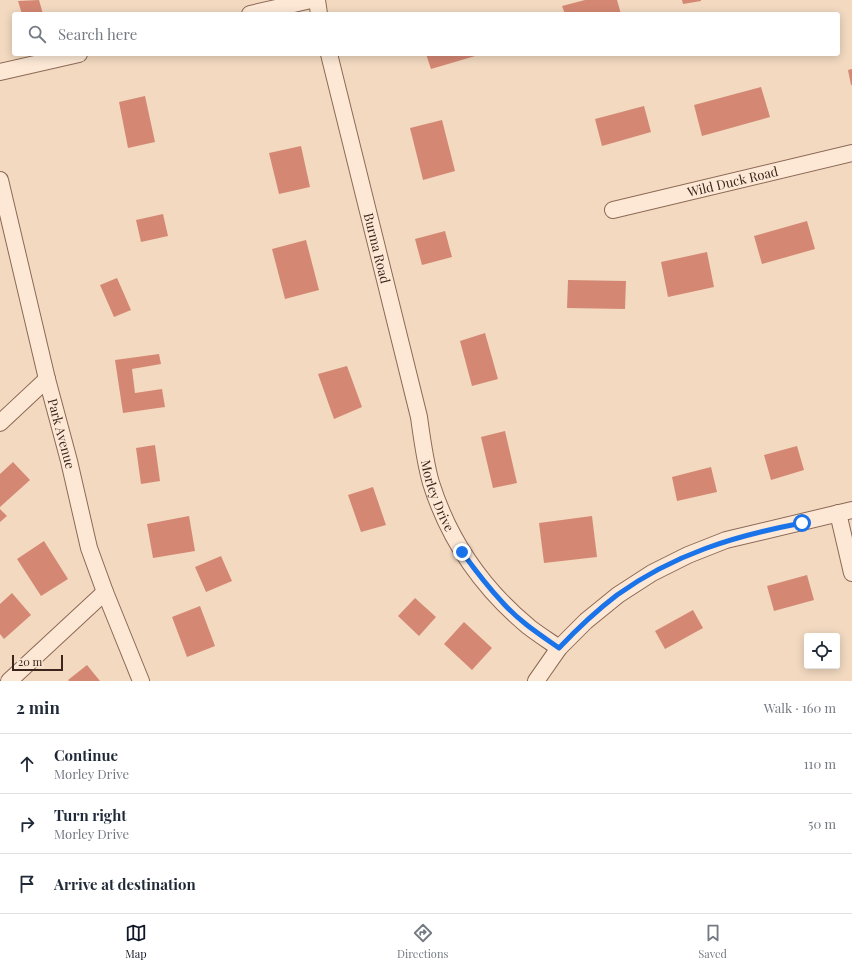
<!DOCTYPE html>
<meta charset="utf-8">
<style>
body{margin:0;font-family:"Playfair Display",serif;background:#f6f6f7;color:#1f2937}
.controls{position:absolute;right:12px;bottom:12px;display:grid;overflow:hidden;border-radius:4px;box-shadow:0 2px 10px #0003}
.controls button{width:36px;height:36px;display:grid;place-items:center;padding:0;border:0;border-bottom:1px solid #e0e1e3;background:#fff;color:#1f2937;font:20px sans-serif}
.scale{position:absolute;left:12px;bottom:10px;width:51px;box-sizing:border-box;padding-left:4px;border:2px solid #3b251c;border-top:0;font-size:11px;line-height:14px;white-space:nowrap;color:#3b251c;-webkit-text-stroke:3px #f9e5d1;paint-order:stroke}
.stop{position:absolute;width:12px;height:12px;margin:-9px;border:3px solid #1a73e8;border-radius:50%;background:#fff}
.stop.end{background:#1a73e8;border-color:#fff;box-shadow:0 1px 4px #0008}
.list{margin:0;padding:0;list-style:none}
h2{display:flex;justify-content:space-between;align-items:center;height:52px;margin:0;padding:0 16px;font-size:17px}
h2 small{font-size:13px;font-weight:400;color:#747a83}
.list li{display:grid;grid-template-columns:26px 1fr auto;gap:12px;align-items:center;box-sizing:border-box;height:60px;padding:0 16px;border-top:1px solid #e0e1e3}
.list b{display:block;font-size:15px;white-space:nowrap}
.list p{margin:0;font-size:13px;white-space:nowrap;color:#747a83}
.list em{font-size:13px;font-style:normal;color:#747a83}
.icon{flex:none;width:22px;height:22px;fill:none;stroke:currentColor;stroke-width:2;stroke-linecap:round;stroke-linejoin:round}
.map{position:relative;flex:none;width:852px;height:681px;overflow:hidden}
.search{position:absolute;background:#fff;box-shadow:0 2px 10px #0003;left:12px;right:12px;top:12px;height:44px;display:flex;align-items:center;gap:10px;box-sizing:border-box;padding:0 14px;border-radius:4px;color:#747a83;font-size:15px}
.sheet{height:232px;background:#fff}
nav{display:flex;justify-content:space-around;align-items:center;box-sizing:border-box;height:56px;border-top:1px solid #e0e1e3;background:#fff;font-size:11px;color:#747a83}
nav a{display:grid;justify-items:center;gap:2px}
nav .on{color:#111827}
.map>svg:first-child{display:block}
.building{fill:#d48873}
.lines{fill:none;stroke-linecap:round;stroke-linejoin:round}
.street-casing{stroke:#8d6956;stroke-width:18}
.street{stroke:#fce8d5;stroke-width:16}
.route{stroke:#1a73e8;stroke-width:5}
.labels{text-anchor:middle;stroke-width:3;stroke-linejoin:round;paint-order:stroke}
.street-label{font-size:13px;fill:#3b251c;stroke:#f9e5d1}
</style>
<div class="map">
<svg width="852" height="681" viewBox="0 0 852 681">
<rect width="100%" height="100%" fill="#f2d9c0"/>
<path class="building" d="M39 0 43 14H22L18 1Z
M585 0H617L621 14H565L562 6Z
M682 0H701V1L683 4Z
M426 54H482L431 69Z
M852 69V85H851L848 70Z
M761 87 770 117 702 136 694 105Z
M145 96 155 142 128 148 119 102Z
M644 106 651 132 602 146 595 119Z
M442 120 455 171 423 180 410 128Z
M301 146 310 187 279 194 269 153Z
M163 214 168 236 141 242 136 220Z
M807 221 815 249 762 264 754 236Z
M445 231 452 257 422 265 415 239Z
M306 240 319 290 285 299 272 249Z
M707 252 714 287 668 297 661 262Z
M117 278 131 310 114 317 100 285Z
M568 280 626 281 625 309 567 308Z
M485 333 498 379 472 386 460 341Z
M159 354 161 364 132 369 135 393 162 389 165 407 123 413 115 360Z
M347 366 362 407 334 419 318 374Z
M505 431 517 483 493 488 481 437Z
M155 445 160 481 141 484 136 448Z
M797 446 804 470 771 480 764 455Z
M13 462 30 480 0 507V474Z
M711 467 717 492 677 501 672 477Z
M373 487 386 525 361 532 348 495Z
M0 509 7 516 0 522Z
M189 516 195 551 153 558 147 524Z
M592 516 597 557 544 563 539 523Z
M44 541 68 579 41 596 17 559Z
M221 556 232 581 206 592 195 567Z
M807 575 814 600 774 611 767 586Z
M12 593 31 615 4 639 0 634V604Z
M415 598 436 617 419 636 398 616Z
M200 606 215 646 187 657 172 617Z
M693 610 703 628 665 649 655 631Z
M464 622 492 648 472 670 444 644Z
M87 665 100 681H69L68 680Z"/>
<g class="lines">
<g class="street-casing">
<g id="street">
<path d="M317 0 319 14"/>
<path d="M250 14 311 0"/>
<path id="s1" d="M329 54 419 417C422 439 425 462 431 483 449 540 483 589 529 627 538 634 549 641 559 648"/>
<path d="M0 72 79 54"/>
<path id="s2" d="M0 180 47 379 69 461 89 548 105 592 141 681"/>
<path id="s3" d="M613 210 852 153"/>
<path d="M0 423 47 379"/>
<path d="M838 513 852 573"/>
<path d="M9 681 105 592"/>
<path d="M536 681 559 648 586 621 618 595 652 573 688 555 726 540 852 510"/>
</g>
</g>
<use href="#street" class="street"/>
</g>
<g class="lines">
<path class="route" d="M462 552C475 570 488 587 503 603 519 621 539 634 559 648 577 629 596 611 617 595 674 554 734 536 802 523"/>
</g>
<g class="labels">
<g class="street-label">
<text dy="5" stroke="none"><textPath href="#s3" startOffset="123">Wild Duck Road</textPath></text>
<text dy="5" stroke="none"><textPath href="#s1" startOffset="200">Burma Road</textPath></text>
<text dy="5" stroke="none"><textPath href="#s2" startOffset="261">Park Avenue</textPath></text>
<text dy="5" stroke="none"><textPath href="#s1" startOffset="455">Morley Drive</textPath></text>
</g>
</g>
</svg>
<div class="controls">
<button><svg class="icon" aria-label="locate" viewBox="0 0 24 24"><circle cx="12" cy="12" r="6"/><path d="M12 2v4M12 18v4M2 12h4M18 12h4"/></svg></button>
</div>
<div class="scale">20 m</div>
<div class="stop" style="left:802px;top:523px"></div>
<div class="stop end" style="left:462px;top:552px"></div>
<div class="search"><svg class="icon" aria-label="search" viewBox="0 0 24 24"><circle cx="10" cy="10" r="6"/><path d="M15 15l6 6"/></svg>Search here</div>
</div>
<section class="sheet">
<h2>2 min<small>Walk · 160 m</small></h2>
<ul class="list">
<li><svg class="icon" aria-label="ahead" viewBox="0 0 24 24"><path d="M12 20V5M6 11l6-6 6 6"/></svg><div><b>Continue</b><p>Morley Drive</p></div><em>110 m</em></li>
<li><svg class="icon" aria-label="right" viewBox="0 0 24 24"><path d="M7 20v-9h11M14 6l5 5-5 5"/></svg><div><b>Turn right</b><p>Morley Drive</p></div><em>50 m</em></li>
<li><svg class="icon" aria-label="arrive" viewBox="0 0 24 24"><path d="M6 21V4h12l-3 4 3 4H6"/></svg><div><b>Arrive at destination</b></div></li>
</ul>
</section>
<nav>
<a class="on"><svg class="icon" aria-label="map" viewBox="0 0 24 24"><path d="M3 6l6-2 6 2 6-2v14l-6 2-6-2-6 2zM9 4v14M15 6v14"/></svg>Map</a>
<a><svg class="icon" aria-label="directions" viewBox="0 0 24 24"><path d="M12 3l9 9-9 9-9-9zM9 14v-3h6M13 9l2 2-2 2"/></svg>Directions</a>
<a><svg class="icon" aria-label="saved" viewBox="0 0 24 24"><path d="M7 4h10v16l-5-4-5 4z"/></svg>Saved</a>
</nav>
